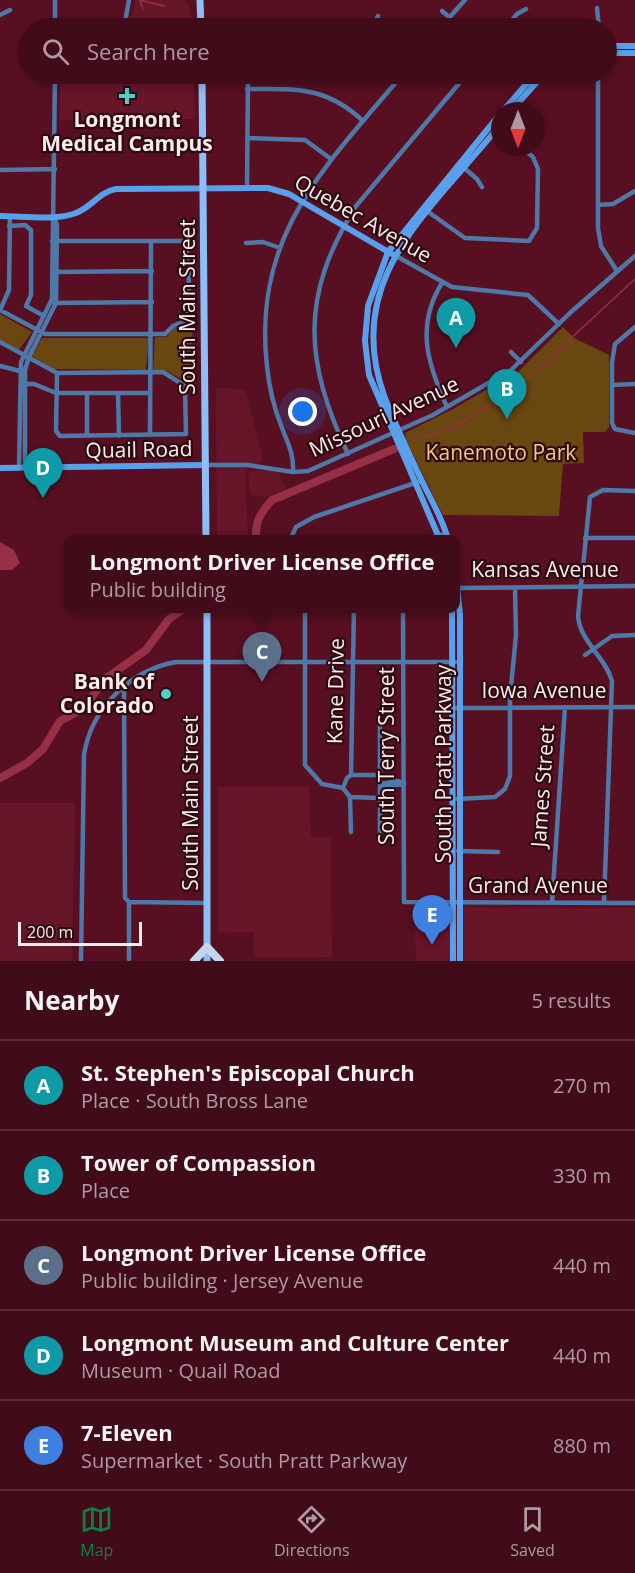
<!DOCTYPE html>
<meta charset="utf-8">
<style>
body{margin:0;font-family:"Open Sans",sans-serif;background:#4c1926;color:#f1f3f6}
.compass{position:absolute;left:491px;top:102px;width:54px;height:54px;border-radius:50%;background:#420b19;box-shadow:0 3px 9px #0003;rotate:180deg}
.scale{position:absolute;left:18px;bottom:15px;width:124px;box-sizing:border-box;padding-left:6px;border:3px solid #feebec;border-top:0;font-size:16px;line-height:21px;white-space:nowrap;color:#feebec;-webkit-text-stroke:4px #2b0b11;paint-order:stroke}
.you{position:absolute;left:303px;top:412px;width:21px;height:21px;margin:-15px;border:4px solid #fff;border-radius:50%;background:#1a73e8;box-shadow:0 0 0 9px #1a73e833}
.badge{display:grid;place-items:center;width:39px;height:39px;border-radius:50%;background:#0b8043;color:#fff;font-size:20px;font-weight:700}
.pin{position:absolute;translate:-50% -50px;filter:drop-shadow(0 2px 3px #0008)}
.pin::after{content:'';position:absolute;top:32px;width:21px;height:18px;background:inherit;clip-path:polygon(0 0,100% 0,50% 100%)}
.popup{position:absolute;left:64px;top:535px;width:396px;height:78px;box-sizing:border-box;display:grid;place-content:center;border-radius:12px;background:#420b19;filter:drop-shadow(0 2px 4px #0005);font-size:20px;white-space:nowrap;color:#ae9ba2}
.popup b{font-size:22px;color:#f1f3f6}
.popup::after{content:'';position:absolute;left:50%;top:100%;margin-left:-12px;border:12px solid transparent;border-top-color:#420b19}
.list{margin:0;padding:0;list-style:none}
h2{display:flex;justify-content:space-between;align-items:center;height:78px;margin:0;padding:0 24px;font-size:26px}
h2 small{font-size:20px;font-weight:400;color:#ae9ba2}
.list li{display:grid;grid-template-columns:39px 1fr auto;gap:18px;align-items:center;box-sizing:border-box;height:90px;padding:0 24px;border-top:2px solid #5a2b38}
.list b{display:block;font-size:22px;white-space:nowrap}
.list p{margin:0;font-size:20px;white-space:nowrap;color:#ae9ba2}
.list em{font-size:20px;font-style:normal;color:#ae9ba2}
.icon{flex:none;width:33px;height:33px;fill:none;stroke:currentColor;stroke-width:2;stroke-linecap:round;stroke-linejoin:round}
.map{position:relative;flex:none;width:635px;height:961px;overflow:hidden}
.search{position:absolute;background:#420b19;box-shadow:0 3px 9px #0003;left:18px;right:18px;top:18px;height:66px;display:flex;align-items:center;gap:15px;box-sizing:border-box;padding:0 21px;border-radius:33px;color:#ae9ba2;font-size:22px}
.sheet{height:528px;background:#420b19}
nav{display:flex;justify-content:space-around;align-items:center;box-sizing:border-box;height:84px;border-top:2px solid #5a2b38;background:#420b19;font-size:16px;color:#ae9ba2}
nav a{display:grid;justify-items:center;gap:3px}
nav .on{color:#0b8043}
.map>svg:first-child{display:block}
.built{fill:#671529}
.green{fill:#6a4610}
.water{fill:#973045}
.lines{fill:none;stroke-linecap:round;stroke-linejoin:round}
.stream{stroke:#973045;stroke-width:1.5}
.river{stroke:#973045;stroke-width:8}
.street{stroke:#4d78a8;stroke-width:4.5}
.secondary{stroke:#59a0ec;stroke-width:6}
.primary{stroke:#8abff9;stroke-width:7}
.highway{stroke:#c3d8ef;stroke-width:8}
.poi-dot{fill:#53cdc9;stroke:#2b0b11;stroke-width:2}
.labels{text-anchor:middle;stroke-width:4.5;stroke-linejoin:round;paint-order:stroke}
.poi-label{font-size:21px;font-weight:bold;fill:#feebec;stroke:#2b0b11}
.street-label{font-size:21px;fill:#feebec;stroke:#2b0b11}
.park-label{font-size:21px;fill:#f9c585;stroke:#2b0b11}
</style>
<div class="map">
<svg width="635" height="961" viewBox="0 0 635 961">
<rect width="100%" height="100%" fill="#580f21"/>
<path class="built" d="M135 0H183L190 7 191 28H129Z
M60 74H193L196 119 60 120Z
M216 388 245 389 263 460 245 471 248 539H217Z
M277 470 286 489 265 497 250 495 248 471Z
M309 786 311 837 331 838 332 957 254 958V932L218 933V787Z
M0 803H75L72 961H0Z
M414 907 635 908V961H416Z"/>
<path class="green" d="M0 314 32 332 19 350 0 340Z
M192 320 193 381 187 382 165 370H153L155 337H166L174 328Z
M563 327 574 338 609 355V427L605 432H583L584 463 563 464 559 516 443 515 406 440 405 433 453 409 519 371Z
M42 338H149L146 370 53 369 32 356Z"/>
<path class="water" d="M0 542 14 550 20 563 12 570H0Z"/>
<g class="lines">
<path class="stream" d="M140 0 164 6
M140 1 143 9
M411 441 455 426 515 390 635 279"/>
<path class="river" d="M256 540C255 522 260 513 272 500L394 449
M0 778 27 763 43 749 60 721 83 709 105 679 146 650 169 619 185 608"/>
<path class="street" d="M55 0V28
M597 8 599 28
M442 11 462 28
M0 15 10 10
M124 28 129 0
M286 28 305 26 316 28
M372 28 378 16
M440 28 465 0
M505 28 517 14 526 9
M515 74 529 85
M598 74V228L601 246 617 271
M247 89C295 89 326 86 363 121
M247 138 305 140 331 159
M463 167 477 179 482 187
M0 170 55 169
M247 188 248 74
M598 205 613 204 635 191
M427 211 465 238 529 241 537 228 538 169 533 157 521 147
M9 226 25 225 31 230V295L26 306 44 316
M246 243 263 242 280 248
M396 256 452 287 528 295 559 324
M55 272 152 271
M442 283C415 326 428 365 447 407
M54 303 152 302
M0 310 45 334H165L173 326 185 321C190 306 191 254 183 241H52
M0 310 9 290 10 216
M635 327 615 344 612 362V423L615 429 635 433
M0 342 57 373 163 372 185 386 186 434 60 436 56 431 57 373
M511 352 521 362
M0 366 20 371
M22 384H34L56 393H150
M612 385 635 384
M87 393V436
M118 393 119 436
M150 435 151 241
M348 454C304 360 300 296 356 206L467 74
M206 465H248L293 472 308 471 433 415 511 370 571 312 635 256
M19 468 21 362 52 299 55 74
M25 468V370L29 357 56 303 57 226 55 218
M293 472C294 454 288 444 282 428 274 408 269 387 267 366 252 234 326 166 403 74
M585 538H635
M290 540 296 527 314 517 418 482
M425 540 446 533
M455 588 635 586
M305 608V765L322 784 343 788 350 797 380 798
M403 608 404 902 635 903
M585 655 612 636 635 635
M124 687 125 898 129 902V959
M453 708 635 707
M380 722V834
M351 775H380
M398 781 404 784 385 786 381 784Z
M343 788 347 778 351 775 354 608
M350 797 351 832
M457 799 495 797 505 789 510 776V697L516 635 515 587
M458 851 498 852
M129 902 207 903
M552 903 565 707
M604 903 612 681C605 656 580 642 578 616L590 497 603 490 635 491
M81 961 84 755C91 709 130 670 176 662H455"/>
<path class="secondary" d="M606 46H635
M606 53H635
M503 111 535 74
M511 111 544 74
M0 216C23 216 55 221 76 213 92 207 99 192 116 189L268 188 289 194 392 254
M0 468 206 465
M440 540 369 375 365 341 368 306 388 252 500 114
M448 540C443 519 431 500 422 481 409 454 396 426 385 398 340 278 433 209 500 125
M455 568 460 615V961
M452 608 453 961"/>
<path class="primary" d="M200 0 201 28
M202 74 206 540
M207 608V961"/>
<path class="highway" d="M194 961 207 947 220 961"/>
</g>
<g class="poi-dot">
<path d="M124 87h6v6h6v6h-6v6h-6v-6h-6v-6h6z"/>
<circle cx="166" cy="694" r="6"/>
</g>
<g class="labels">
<g class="poi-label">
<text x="127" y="127">Longmont<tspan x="127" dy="24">Medical Campus</tspan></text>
<text x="154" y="689" text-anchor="end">Bank of<tspan x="154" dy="24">Colorado</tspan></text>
</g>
<g class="street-label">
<text transform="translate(363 219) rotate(30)" y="7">Quebec Avenue</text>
<text transform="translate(188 307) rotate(-90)" y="7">South Main Street</text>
<text transform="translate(384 417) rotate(-25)" y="7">Missouri Avenue</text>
<text transform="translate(139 450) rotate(-1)" y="7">Quail Road</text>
<text x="545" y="577">Kansas Avenue</text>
<text transform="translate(336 691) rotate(-89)" y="7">Kane Drive</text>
<text x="544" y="698">Iowa Avenue</text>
<text transform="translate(387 756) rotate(-90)" y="7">South Terry Street</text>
<text transform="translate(444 764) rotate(-90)" y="7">South Pratt Parkway</text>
<text transform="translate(543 786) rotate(-86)" y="7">James Street</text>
<text transform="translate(191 803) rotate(-90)" y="7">South Main Street</text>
<text x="538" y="893">Grand Avenue</text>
</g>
<g class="park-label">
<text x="501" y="460">Kanemoto Park</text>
</g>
</g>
</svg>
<svg class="compass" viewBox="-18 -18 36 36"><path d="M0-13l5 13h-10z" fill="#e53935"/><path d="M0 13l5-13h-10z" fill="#ae9ba2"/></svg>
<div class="scale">200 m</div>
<div class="you"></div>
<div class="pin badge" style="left:456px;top:348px;background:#0f9aa8">A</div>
<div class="pin badge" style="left:507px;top:419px;background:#0f9aa8">B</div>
<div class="pin badge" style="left:262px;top:682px;background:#5c6f8a">C</div>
<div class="popup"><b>Longmont Driver License Office</b>Public building</div>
<div class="pin badge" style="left:43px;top:498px;background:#0f9aa8">D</div>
<div class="pin badge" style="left:432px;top:945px;background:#3f7fe0">E</div>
<div class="search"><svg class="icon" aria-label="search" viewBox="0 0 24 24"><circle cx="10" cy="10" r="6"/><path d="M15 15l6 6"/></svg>Search here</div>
</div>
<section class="sheet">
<h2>Nearby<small>5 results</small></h2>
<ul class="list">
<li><span class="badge" style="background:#0f9aa8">A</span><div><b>St. Stephen's Episcopal Church</b><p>Place · South Bross Lane</p></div><em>270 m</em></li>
<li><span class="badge" style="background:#0f9aa8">B</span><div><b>Tower of Compassion</b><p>Place</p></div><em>330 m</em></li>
<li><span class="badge" style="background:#5c6f8a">C</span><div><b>Longmont Driver License Office</b><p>Public building · Jersey Avenue</p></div><em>440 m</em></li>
<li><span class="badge" style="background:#0f9aa8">D</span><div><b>Longmont Museum and Culture Center</b><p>Museum · Quail Road</p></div><em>440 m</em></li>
<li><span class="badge" style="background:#3f7fe0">E</span><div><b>7-Eleven</b><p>Supermarket · South Pratt Parkway</p></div><em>880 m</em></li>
</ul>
</section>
<nav>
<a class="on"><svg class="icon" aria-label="map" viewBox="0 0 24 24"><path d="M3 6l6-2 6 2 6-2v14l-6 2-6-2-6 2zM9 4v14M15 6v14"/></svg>Map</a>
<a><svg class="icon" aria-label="directions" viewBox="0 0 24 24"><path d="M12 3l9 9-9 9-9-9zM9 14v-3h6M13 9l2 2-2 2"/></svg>Directions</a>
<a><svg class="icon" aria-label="saved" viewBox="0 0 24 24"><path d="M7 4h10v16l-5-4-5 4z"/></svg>Saved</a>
</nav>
